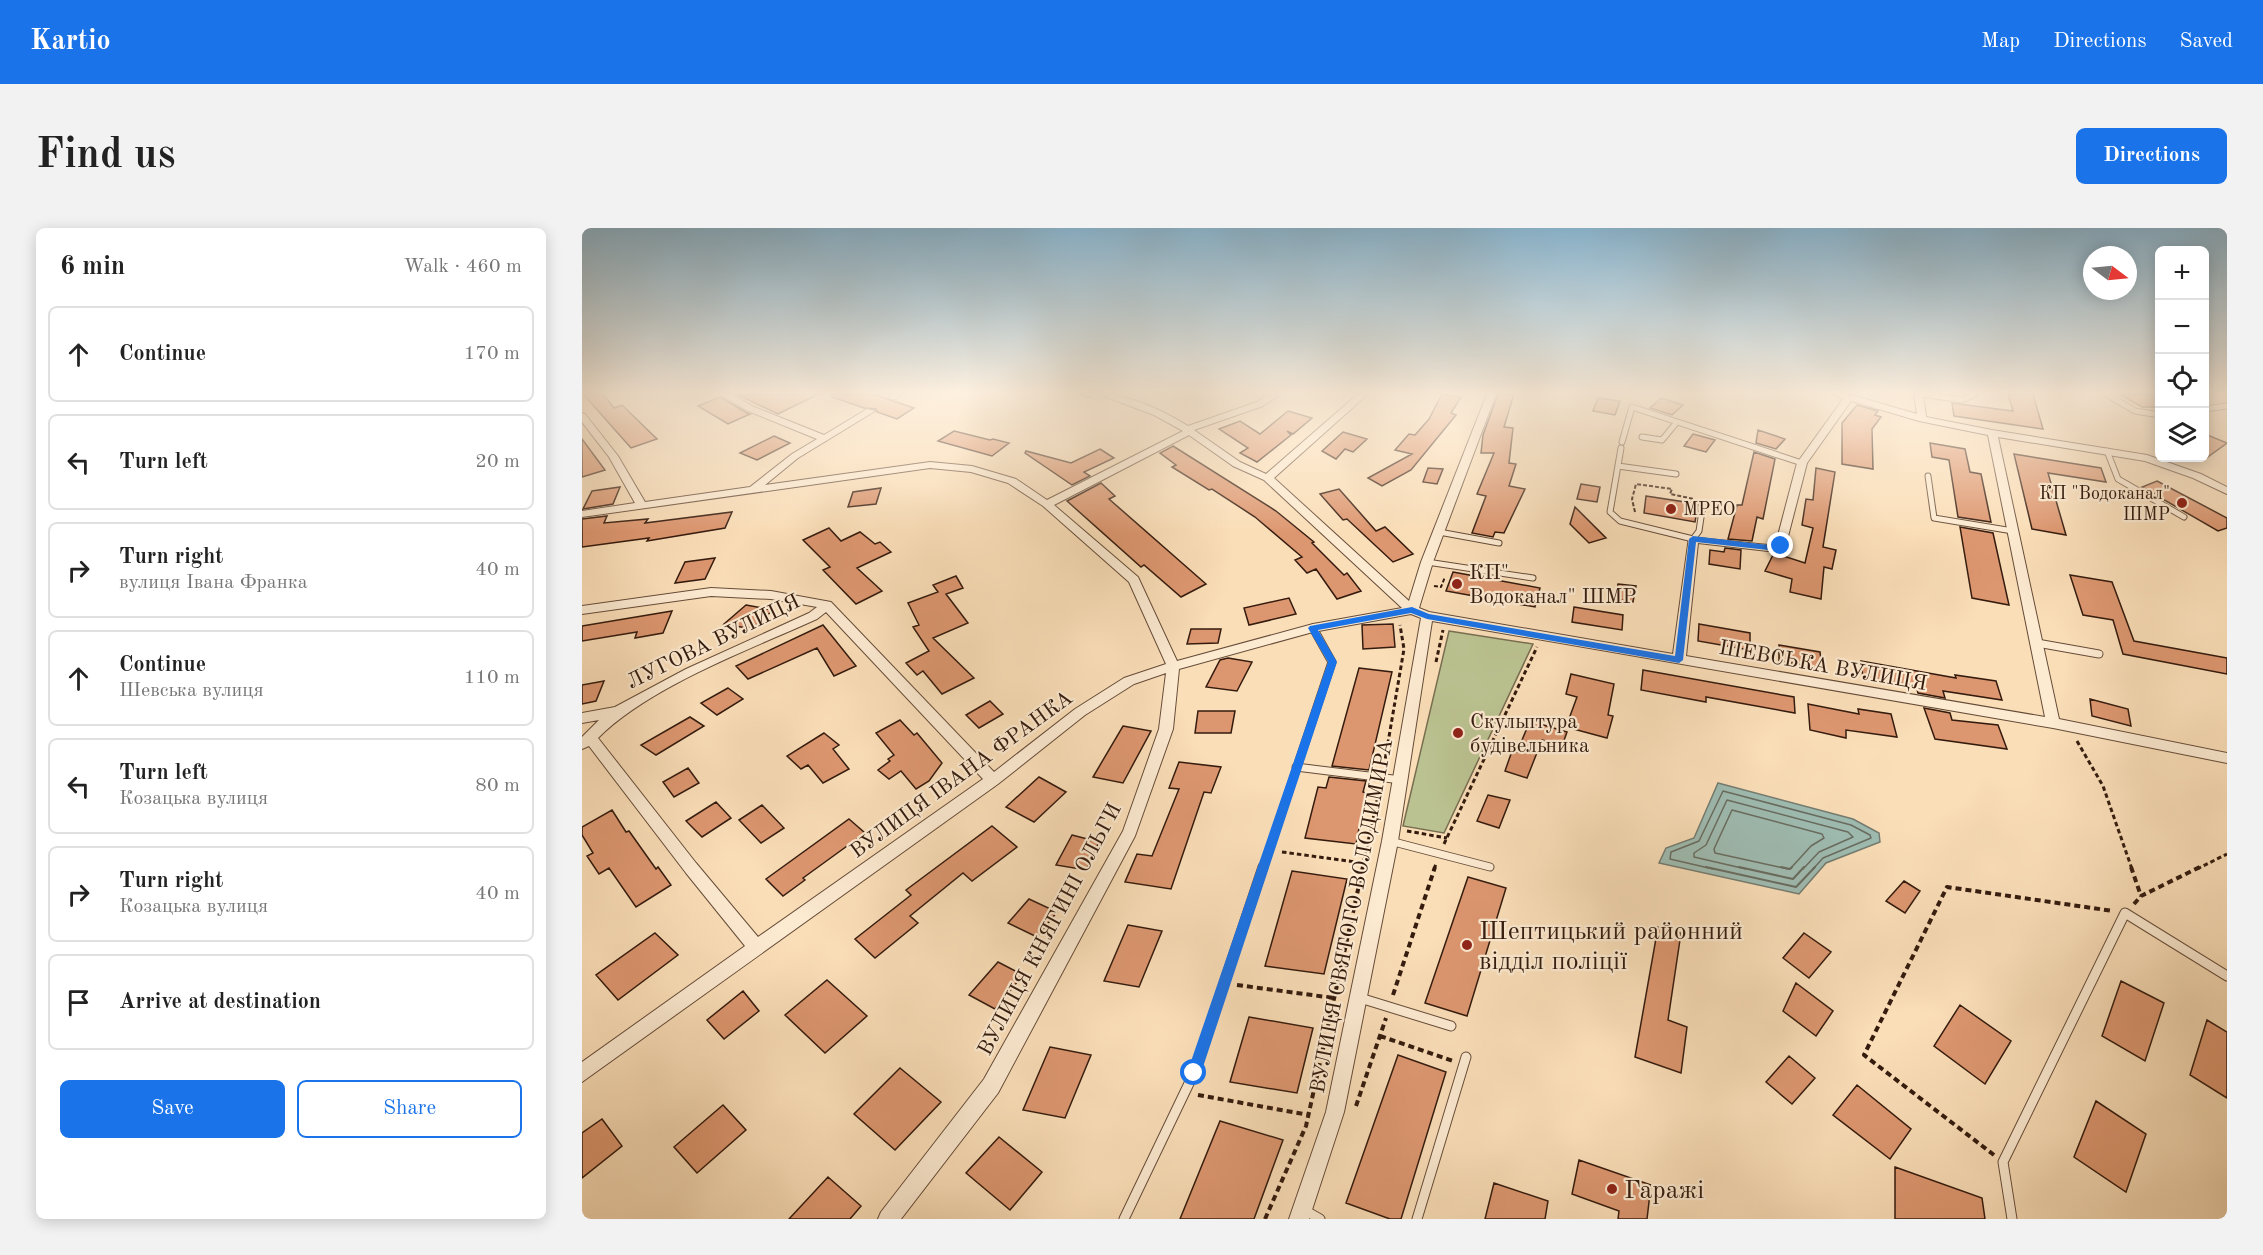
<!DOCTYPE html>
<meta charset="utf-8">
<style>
body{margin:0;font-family:"Old Standard TT",serif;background:#f2f2f2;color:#222}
.controls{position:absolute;right:18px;top:18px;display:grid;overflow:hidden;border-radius:9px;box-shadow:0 3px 15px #0003}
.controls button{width:54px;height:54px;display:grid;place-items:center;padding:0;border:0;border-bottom:2px solid #e0e0e0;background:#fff;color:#222;font:30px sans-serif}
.compass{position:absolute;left:1501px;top:18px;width:54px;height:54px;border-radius:50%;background:#fff;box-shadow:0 3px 15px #0003;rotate:106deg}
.stop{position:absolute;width:18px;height:18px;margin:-14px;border:4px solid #1a73e8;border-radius:50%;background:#fff}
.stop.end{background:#1a73e8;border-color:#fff;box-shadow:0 2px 6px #0008}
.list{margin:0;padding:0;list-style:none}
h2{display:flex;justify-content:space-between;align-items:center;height:78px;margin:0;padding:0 24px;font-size:26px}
h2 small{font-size:20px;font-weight:400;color:#767676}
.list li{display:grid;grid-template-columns:39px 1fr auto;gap:18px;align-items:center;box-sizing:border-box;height:96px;margin:0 12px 12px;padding:0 12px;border:2px solid #e0e0e0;border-radius:9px}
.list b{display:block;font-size:22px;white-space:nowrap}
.list p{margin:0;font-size:20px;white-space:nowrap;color:#767676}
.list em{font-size:20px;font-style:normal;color:#767676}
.actions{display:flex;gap:12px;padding:18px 24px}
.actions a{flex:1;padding:14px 0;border:2px solid #1a73e8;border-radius:9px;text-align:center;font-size:21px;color:#1a73e8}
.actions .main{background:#1a73e8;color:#fff}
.icon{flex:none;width:33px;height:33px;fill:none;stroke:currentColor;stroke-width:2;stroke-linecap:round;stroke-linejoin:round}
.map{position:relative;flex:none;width:1645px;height:991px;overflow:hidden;border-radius:9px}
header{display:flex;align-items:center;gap:36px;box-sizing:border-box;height:84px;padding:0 30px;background:#1a73e8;color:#fff}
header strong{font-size:28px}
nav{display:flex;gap:33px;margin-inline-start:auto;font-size:21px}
.intro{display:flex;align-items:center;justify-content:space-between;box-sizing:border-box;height:144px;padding:0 36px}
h1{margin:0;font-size:42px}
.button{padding:15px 27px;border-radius:9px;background:#1a73e8;color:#fff;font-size:21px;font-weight:700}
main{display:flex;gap:36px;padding:0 36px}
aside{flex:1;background:#fff;border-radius:9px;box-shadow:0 3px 15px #0003}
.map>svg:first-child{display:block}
.green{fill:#bbc291;stroke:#786e50;stroke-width:1.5}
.water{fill:#9ebcb2;stroke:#747c70;stroke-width:1.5}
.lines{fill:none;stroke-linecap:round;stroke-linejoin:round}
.shore-far1{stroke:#696c60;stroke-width:1.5}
.shore{stroke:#696c60;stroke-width:2}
.building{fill:#dd9770;stroke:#341b0e;stroke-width:1.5}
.lane-far2-casing{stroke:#664c38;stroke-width:7}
.lane-far1-casing{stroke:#664c38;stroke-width:9}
.lane-casing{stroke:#664c38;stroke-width:11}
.street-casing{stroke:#664c38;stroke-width:2}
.path-far2{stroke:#341b0e;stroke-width:2;stroke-dasharray:4 2;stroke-linecap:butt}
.path-far1{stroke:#341b0e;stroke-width:3;stroke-dasharray:4.5 3;stroke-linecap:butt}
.path{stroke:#341b0e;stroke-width:4;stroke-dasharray:6 4;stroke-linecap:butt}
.lane-far2{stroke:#fcead1;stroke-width:5}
.lane-far1{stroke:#fcead1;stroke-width:7}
.lane{stroke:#fcead1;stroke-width:9}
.street{fill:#fcead1;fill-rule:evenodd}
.route{fill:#1a73e8}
.poi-dot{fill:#8f2418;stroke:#fcead1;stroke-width:2}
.labels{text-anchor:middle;stroke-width:4.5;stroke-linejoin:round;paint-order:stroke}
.far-poi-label{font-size:18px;fill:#341b0e;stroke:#fcead1;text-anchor:end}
.poi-label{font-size:21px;fill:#341b0e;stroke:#fcead1;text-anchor:start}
.street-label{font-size:21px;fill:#341b0e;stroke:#fcead1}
.near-poi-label{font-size:26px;fill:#341b0e;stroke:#fcead1;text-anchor:start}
</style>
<header>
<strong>Kartio</strong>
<nav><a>Map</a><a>Directions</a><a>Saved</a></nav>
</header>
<div class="intro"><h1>Find us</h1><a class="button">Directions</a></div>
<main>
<aside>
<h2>6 min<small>Walk · 460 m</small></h2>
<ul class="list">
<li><svg class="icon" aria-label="ahead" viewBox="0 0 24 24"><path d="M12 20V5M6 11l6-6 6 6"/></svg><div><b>Continue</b></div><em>170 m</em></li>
<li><svg class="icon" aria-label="left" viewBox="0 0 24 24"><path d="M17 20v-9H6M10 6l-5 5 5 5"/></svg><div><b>Turn left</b></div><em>20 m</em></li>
<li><svg class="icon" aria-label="right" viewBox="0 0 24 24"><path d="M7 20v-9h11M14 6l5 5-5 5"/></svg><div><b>Turn right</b><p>вулиця Івана Франка</p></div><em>40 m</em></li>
<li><svg class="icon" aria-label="ahead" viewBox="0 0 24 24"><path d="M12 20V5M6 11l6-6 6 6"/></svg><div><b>Continue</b><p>Шевська вулиця</p></div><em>110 m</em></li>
<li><svg class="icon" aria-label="left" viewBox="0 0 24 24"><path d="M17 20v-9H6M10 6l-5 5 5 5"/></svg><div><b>Turn left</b><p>Козацька вулиця</p></div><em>80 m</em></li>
<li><svg class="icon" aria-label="right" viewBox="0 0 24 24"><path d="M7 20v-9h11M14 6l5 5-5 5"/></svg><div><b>Turn right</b><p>Козацька вулиця</p></div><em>40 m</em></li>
<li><svg class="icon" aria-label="arrive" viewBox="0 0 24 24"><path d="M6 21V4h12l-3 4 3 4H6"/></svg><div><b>Arrive at destination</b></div></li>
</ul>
<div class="actions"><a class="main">Save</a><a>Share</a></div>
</aside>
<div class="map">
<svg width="1645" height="991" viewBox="0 0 1645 991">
<rect width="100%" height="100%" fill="#fadeb8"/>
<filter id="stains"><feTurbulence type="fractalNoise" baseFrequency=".00333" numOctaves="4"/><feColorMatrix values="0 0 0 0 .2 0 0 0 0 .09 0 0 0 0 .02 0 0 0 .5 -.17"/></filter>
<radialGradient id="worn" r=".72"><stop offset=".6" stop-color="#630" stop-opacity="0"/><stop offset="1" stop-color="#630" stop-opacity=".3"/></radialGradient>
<path class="green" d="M867 403 951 416 862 605 821 598Z"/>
<path class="water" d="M1136 555 1271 591 1297 605 1298 614 1244 635 1217 666 1077 635 1084 620 1112 610Z"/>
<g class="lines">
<path class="shore-far1" d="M1131 641 1088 631 1089 624 1117 613 1141 563 1269 597 1288 607 1289 610 1241 630 1231 641
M1164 641 1112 629V625L1124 617 1145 572 1266 604 1271 609 1237 624 1221 641
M1206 641 1133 625 1132 621 1150 582 1240 606 1242 610 1229 618 1208 641"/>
<path class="shore" d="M1124 639 1214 659 1233 639
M1157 639 1211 651 1222 639
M1199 639 1208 641 1210 639"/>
</g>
<path class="building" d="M1 166H21L32 180 40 177 75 211 49 220Z
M154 166H237L196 186Z
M250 166H291L332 180 315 191 295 184 294 181 282 180 250 169Z
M860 166 879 169 869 185 874 187 829 242 800 258 786 250 830 226 813 222 827 206 833 207 847 191Z
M916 166H932L922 199 931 200 927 235 934 236 927 258 943 261 922 305 913 304 911 309 890 305 904 268 895 266 912 225H899L901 207Z
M1426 166H1451L1461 201 1372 188 1370 175 1431 183Z
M1537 166H1578V179H1560Z
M138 169 165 185 168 186 146 196 116 178Z
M1016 170 1038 173 1033 187 1011 183Z
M1079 170 1101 177 1090 187 1068 180Z
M1275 177 1296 183 1293 187 1299 189 1290 201 1291 241 1260 236V195Z
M706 183 730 190 711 206 705 203 709 207 675 234 658 225 666 220 637 201 658 193 678 206Z
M1176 202 1203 211 1194 221 1174 215Z
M372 203 408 212 411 211 427 215 410 228 356 213Z
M761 204 785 211 771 224 763 221 754 231 740 223Z
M1111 206 1133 212 1124 224 1102 218Z
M1623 206 1645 215 1623 231Z
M192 208 208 215 175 232 158 225Z
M0 211 23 242 0 249Z
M1348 215 1383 221 1388 244 1399 246 1409 294 1376 289 1367 232 1350 229Z
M591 218 694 283 732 314 730 315 762 347 765 345 779 363 755 371 734 341 725 345 713 332 720 329 673 289 630 261 627 262 590 239 594 237 578 225Z
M518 221 532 230 502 244 508 248 490 257 443 225 444 223 489 235Z
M1172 224 1193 231 1181 291 1175 289 1170 313 1146 311 1155 277H1160Z
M1432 226 1519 240 1524 254 1466 245 1484 307 1450 301Z
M846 240 861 241 855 256 841 254Z
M1234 240 1253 244 1241 319 1254 322 1250 341 1242 339 1239 371 1208 364 1210 351 1183 343 1192 325 1223 335 1231 300 1220 297 1224 271 1231 272Z
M1575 253 1645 290V300L1636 303 1560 259Z
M519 255 533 268 527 271 624 356 599 369 562 337 559 339 485 273Z
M999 256 1018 259 1015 274 995 271Z
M38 259 31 276 1 281 10 263Z
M299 260 294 276 266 279 271 264Z
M757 261 794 303 803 299 831 326 811 334 765 291 761 292 738 266Z
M1064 268 1116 276 1113 294 1062 285Z
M993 279 1024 310 1007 315 988 296Z
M150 284 143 300 65 313 67 310 0 319V291L25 288 22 295 66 291 63 295Z
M1378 299 1411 305 1427 377 1390 370Z
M247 300 259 313 278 304 293 316 298 314 309 324 275 340 300 363 274 376 241 342 248 339 221 312Z
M1143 320 1159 322 1158 341 1127 336 1128 322 1142 324Z
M133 330 123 351 93 355 103 334Z
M871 344 958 360 953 379 864 363Z
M1488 347 1530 354 1552 413 1645 430V446L1541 426 1531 392 1501 387Z
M374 348 381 360 364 366 386 395 351 410 392 450 360 466 341 443 335 447 324 435 347 423 331 399 337 397 326 375 356 364 351 357Z
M1036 356 1054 358 1051 374 1033 371Z
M707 370 714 386 667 397 662 380Z
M164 377 191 382 170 401 142 396Z
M992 379 1041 387 1040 402 990 394Z
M90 383 81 405 53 410 55 404 0 413V398Z
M811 396 813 419 781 421 780 397Z
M1117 396 1168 405V422L1116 413Z
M241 397 274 438 252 448 235 420 166 451 154 438Z
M609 401H639L636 415 605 416Z
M1197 417 1238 424 1240 440 1197 433Z
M646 430 670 434 655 463 624 459 638 432Z
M1279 433 1374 450 1373 447 1414 453 1420 472 1361 463 1363 470 1336 465 1334 458 1330 457 1281 450Z
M777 440 810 444 787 542 750 538Z
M1061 442 1212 469 1213 485 1124 469V474L1059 462Z
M989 446 1032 456 1026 487 1031 488 1025 510 984 499 995 469 984 466Z
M22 453 14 473 0 476V457Z
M146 460 161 471 135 487 119 475Z
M1508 471 1546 481 1549 498 1510 488Z
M408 473 421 486 397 500 384 487Z
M1226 476 1277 486 1276 481 1309 486 1315 509 1264 502V510L1228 502Z
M1342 480 1368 485 1370 492 1416 497 1425 521 1353 511Z
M616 483H653L649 505H613Z
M108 489 122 498 74 527 59 517Z
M318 492 332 507 335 505 360 535 347 553 334 561 319 543 307 551 296 542 308 533 306 531 312 527 294 505Z
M948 493 985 504 980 518 960 512 945 550 923 543 930 523 935 524Z
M541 498 569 503 541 555 511 549Z
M242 505 257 517 251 521 267 541 241 555 226 537 219 541 205 528Z
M597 534 639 539 629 565 622 564 589 661 543 654 555 626 570 628 597 561 587 560Z
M106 540 117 555 92 569 81 554Z
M457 549 484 564 452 594 424 579Z
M747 549 784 553 781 564 784 565 774 616 723 610 736 559 744 560Z
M906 567 928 572 917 600 895 593Z
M134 574 149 590 120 609 104 593Z
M180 577 202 600 179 615 157 592Z
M30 582 44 604 47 603 74 641 76 639 89 657 54 679 27 640 17 646 5 628 11 625 0 607V599Z
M267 591 283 605 221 650 223 652 201 668 184 651Z
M410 598 435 619 390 653 381 645 328 688 336 695 293 730 273 711 329 667 324 662Z
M490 607 517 614 504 642 474 637Z
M710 643 765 651 742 746 683 738Z
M886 649 924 660 885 788 843 775Z
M1322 653 1338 663 1323 685 1304 673Z
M447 671 475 684 455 709 426 695Z
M546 697 580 703 557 759 522 753Z
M1076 699 1099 705 1086 792 1105 799 1099 845 1053 829Z
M73 705 96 727 36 772 14 747Z
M1222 705 1249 724 1227 750 1201 730Z
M416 734 441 747 413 781 387 767Z
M245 752 285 788 243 825 203 787Z
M1539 753 1582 775 1563 833 1520 808Z
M1214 755 1251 783 1234 808 1201 783Z
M161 763 177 783 142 811 125 792Z
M1378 777 1429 813 1403 856 1352 818Z
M667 789 731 800 715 865 648 854Z
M1625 792 1645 804V870L1608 847Z
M468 819 509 827 483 890 441 882Z
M816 827 864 844 819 991H808L764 975Z
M1207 828 1233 850 1210 876 1184 854Z
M318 840 359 874 313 922 272 886Z
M1275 857 1329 901 1308 931 1251 887Z
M1514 873 1564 906 1544 964 1492 929Z
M141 877 164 902 115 945 92 919Z
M20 891 40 918 0 950V905Z
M638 893 701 912 672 991H598Z
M417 909 460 944 428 982 384 945Z
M997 932 1069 957 1065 991H1036L1037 983 990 966Z
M1313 939 1400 970 1403 991H1313Z
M246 949 279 978 268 991H207Z
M912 955 966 973 963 991H903Z"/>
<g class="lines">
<g class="lane-far2-casing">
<path id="lane-far2" d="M1339 166 1380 172 1393 166
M1524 166 1553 183 1578 187
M1622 181 1645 178
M1060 209 1080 212 1095 194
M1040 214 1050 179 1220 235
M1039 220 1028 284 1038 293 1111 311 1117 303 1121 276
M1525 223 1536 251 1602 289
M1036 238 1094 246
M1346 248 1352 290 1431 303
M857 304 917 315
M845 334 951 350"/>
</g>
<g class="lane-far1-casing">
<path id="lane-far1" d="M1455 415 1517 426
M714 539 819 552
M808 613 908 639
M681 641 750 434 731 400"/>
</g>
<g class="lane-casing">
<path id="lane" d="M778 770 869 798
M722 982 738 991
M542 991 612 845 681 639
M835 991 884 829
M1430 991 1421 934 1543 685 1645 748"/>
</g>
<g class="street-casing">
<path id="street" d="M137 166H149L172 179 242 207 285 181 293 183 216 230 183 257 348 234 390 238 434 251 465 272 601 203 572 187 516 166C546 166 580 182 606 198L675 174 688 166H699L681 178 612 202 658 234 684 246 776 166H786L692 250 827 373 839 334 905 166H914L851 334 837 380 847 384 1091 426 1107 309 1186 317 1194 315 1215 235 1261 171 1251 166H1266L1335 186 1332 166H1341L1344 189 1410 202 1565 227 1619 246 1645 259V266L1611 250 1563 233 1416 209 1477 491 1645 525V535L1471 500 850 393 816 613 762 884 727 991H707L744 884 800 613 839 390 829 386 731 404 597 441 591 501 553 608 416 865 319 991H296L299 984 402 851 541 603 577 501 584 445 552 456 503 487 416 556 0 854V834L163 718 104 645 7 518 0 521V509L17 492 0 495V485L33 479 104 441 227 385 235 379 189 371 129 368 0 386V378L129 360 189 363 249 374 412 544 493 481 542 450 584 436 547 354 461 278 426 255 389 244 348 240 0 289V283L53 275 27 229 0 194V185L3 186 36 228 63 274 168 259 210 226 235 211 166 183ZM1269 173 1337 193 1406 207 1463 489 1104 428 1116 315 1186 323 1203 320 1225 235ZM607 207 651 238 682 252 820 380 731 396 595 433 556 349 472 277ZM244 384 401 551 176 709 114 635 16 510C68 458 167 422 235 391Z
M310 166H320L312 172 307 169Z"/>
</g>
<path class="path-far2" d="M498 166 510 170
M1053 284 1050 271 1054 256 1090 261 1088 266 1112 271
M852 358 859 359 863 349"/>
<path class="path-far1" d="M854 434 861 402
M1495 513 1521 558 1550 641
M802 538 822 421 818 397
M825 603 865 610
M862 616 955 419
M700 624 781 635
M780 641 798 559
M852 641 854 636
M1615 641 1645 626"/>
<path class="path" d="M1549 639 1559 668
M1552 676 1559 668 1618 639
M655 757 752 770
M811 767 853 639
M798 808 871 833
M616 867 727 887
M774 878 804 790
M1412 927 1282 827 1365 659 1531 683
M683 991 724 898 781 639"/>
<use href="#lane-far2" class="lane-far2"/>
<use href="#lane-far1" class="lane-far1"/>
<use href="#lane" class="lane"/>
<use href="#street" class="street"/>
</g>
<linearGradient id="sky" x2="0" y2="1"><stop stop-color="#8ab7d2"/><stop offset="0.54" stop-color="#fdf0df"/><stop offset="1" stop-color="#fdf0df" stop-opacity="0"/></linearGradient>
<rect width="1645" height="305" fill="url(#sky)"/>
<path class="route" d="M1111 308 1186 317 1199 316 1203 318 1186 322 1114 314 1101 432 1097 435 845 391 829 385 736 402 755 434 619 845 617 850 612 852 607 850 605 845 746 434 726 400 728 398 830 379 847 386 1093 428 1107 311Z"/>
<g class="poi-dot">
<circle cx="1600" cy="275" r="6"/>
<circle cx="1089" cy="281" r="6"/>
<circle cx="875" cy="356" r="6"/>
<circle cx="876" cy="505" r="6"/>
<circle cx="885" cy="717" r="6"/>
<circle cx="1030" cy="961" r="6"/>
</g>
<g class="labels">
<g class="far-poi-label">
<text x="1588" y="271">КП "Водоканал"<tspan x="1588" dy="21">ШМР</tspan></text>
<text x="1101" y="287" text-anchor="start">МРЕО</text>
</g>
<g class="poi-label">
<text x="887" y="351">КП"<tspan x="887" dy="24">Водоканал" ШМР</tspan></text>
<text x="888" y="500">Скульптура<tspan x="888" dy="24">будівельника</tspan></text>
</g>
<g class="street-label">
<text transform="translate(131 413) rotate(-26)" y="7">ЛУГОВА ВУЛИЦЯ</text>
<text transform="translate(1241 437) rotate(10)" y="7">ШЕВСЬКА ВУЛИЦЯ</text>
<text transform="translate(379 546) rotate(-36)" y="7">ВУЛИЦЯ ІВАНА ФРАНКА</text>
<text transform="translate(769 688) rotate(-79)" y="7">ВУЛИЦЯ СВЯТОГО ВОЛОДИМИРА</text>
<text transform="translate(467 701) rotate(-62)" y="7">ВУЛИЦЯ КНЯГИНІ ОЛЬГИ</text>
</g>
<g class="near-poi-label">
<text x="897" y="711">Шептицький районний<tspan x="897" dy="30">відділ поліції</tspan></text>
<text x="1042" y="970">Гаражі</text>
</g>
</g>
<rect width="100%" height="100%" filter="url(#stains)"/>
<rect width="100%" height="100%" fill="url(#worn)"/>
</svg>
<div class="controls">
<button>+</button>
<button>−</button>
<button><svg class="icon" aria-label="locate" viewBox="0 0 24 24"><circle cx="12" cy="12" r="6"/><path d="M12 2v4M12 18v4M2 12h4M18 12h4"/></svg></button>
<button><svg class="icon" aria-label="layers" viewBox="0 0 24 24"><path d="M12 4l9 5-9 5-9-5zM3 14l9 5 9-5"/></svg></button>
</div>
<svg class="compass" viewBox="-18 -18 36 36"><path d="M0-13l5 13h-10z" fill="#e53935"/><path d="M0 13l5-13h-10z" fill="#767676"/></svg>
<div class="stop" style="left:612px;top:845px"></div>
<div class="stop end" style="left:1199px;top:318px"></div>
</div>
</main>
